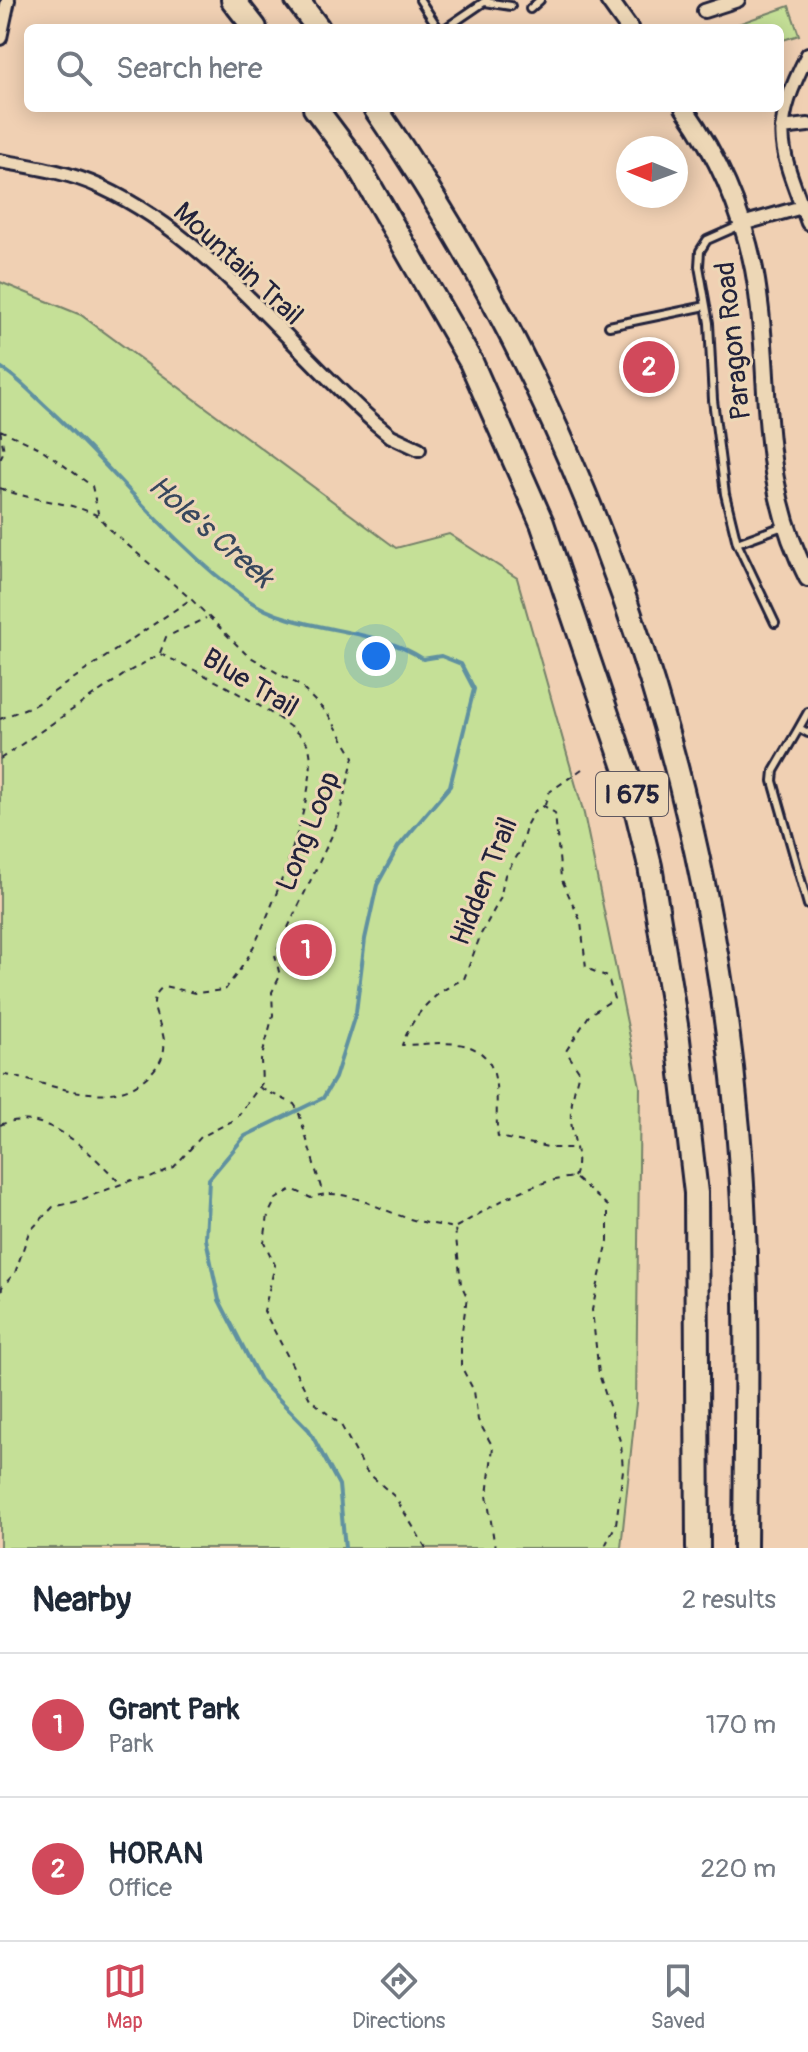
<!DOCTYPE html>
<style>
body{margin:0;font-family:Pangolin,sans-serif;background:#f2f2f3;color:#1f2937}
.compass{position:absolute;left:616px;top:136px;width:72px;height:72px;border-radius:50%;background:#fff;box-shadow:0 4px 20px #0003;rotate:271deg}
.you{position:absolute;left:376px;top:656px;width:28px;height:28px;margin:-20px;border:6px solid #fff;border-radius:50%;background:#1a73e8;box-shadow:0 0 0 12px #1a73e833}
.badge{display:grid;place-items:center;width:52px;height:52px;border-radius:50%;background:#d1495b;color:#fff;font-size:26px;font-weight:700}
.pin{position:absolute;translate:-50% -50%;border:4px solid #fff;box-shadow:0 2px 8px #0006}
.list{margin:0;padding:0;list-style:none}
h2{display:flex;justify-content:space-between;align-items:center;height:104px;margin:0;padding:0 32px;font-size:34px}
h2 small{font-size:26px;font-weight:400;color:#747a83}
.list li{display:grid;grid-template-columns:52px 1fr auto;gap:24px;align-items:center;box-sizing:border-box;height:144px;padding:0 32px;border-top:2px solid #e0e1e3}
.list b{display:block;font-size:30px;white-space:nowrap}
.list p{margin:0;font-size:26px;white-space:nowrap;color:#747a83}
.list em{font-size:26px;font-style:normal;color:#747a83}
.icon{flex:none;width:44px;height:44px;fill:none;stroke:currentColor;stroke-width:2;stroke-linecap:round;stroke-linejoin:round}
.map{position:relative;flex:none;width:808px;height:1548px;overflow:hidden}
.search{position:absolute;background:#fff;box-shadow:0 4px 20px #0003;left:24px;right:24px;top:24px;height:88px;display:flex;align-items:center;gap:20px;box-sizing:border-box;padding:0 28px;border-radius:12px;color:#747a83;font-size:30px}
.sheet{height:392px;background:#fff}
nav{display:flex;justify-content:space-around;align-items:center;box-sizing:border-box;height:112px;border-top:2px solid #e0e1e3;background:#fff;font-size:22px;color:#747a83}
nav a{display:grid;justify-items:center;gap:4px}
nav .on{color:#d1495b}
.map>svg:first-child{display:block}
.green{fill:#c5e097;stroke:#748169;stroke-width:2}
.lines{fill:none;stroke-linecap:round;stroke-linejoin:round}
.stream{stroke:#6091a0;stroke-width:4}
.service-casing{stroke:#22223b;stroke-width:12}
.minor-casing{stroke:#22223b;stroke-width:18}
.tertiary-casing{stroke:#22223b;stroke-width:22}
.motorway-casing{stroke:#22223b;stroke-width:28}
.path{stroke:#22223b;stroke-width:2;stroke-dasharray:6 6;stroke-linecap:butt}
.service{stroke:#edd7b6;stroke-width:6}
.minor{stroke:#edd7b6;stroke-width:12}
.tertiary{stroke:#edd7b6;stroke-width:16}
.motorway{stroke:#edd7b6;stroke-width:22}
.labels{text-anchor:middle;stroke-width:6;stroke-linejoin:round;paint-order:stroke}
.shield{fill:#edd7b6;stroke:#5f5860;stroke-width:2}
.shield-label{font-size:26px;font-weight:bold;fill:#22223b}
.street-label{font-size:28px;fill:#22223b;stroke:#edd7b6}
.water-label{font-size:30px;font-style:italic;fill:#37475d;stroke:#edd7b6}
</style>
<div class="map">
<svg width="808" height="1548" viewBox="0 0 808 1548">
<rect width="100%" height="100%" fill="#f0d0b3"/>
<filter id="ink" filterUnits="userSpaceOnUse"><feTurbulence type="fractalNoise" baseFrequency=".0125" numOctaves="2"/><feDisplacementMap in="SourceGraphic" scale="16" xChannelSelector="R" yChannelSelector="G"/><feConvolveMatrix kernelMatrix="1 2 1 2 8 2 1 2 1" color-interpolation-filters="sRGB"/></filter>
<g filter="url(#ink)">
<path class="green" d="M789 6 799 35 780 41V28H736L735 25Z
M0 282 81 315 396 548 449 534 517 578 584 814 640 1086 636 1403 621 1548H0Z"/>
<g class="lines">
<path class="stream" d="M0 367C19 378 35 397 51 411 116 471 173 546 245 598 297 635 370 624 423 659L441 656 461 664 474 689 450 786 398 847 377 885 365 939 356 1012 335 1078 323 1098 245 1136 209 1179 206 1239 219 1300 260 1380 309 1430 339 1485 345 1548"/>
<g class="service-casing">
<path id="service" d="M420 0 438 28
M485 2 511 6
M530 9 540 0
M446 28 487 0
M741 225 707 240 700 251 699 266 709 323 713 400 725 494 737 543 786 525
M609 326 706 306
M737 543 775 623
M808 712 799 728 808 733
M799 728 774 771 773 781 808 905"/>
</g>
<g class="minor-casing">
<path id="minor" d="M704 11 738 0
M0 38 8 0
M808 54C769 131 779 145 808 223
M782 128 808 125
M0 161C34 167 69 172 101 187 211 238 285 343 374 422L391 436 419 449
M742 224 802 207"/>
</g>
<g class="tertiary-casing">
<path id="tertiary" d="M609 0 629 28
M684 108C718 156 742 211 754 269 774 377 754 474 808 578"/>
</g>
<g class="motorway-casing">
<path id="motorway" d="M233 0 255 28
M297 0 318 28
M315 108 357 164 471 362 542 523 629 779 650 866 677 1031 696 1193 698 1548
M375 108C584 411 707 763 738 1129 750 1268 746 1409 745 1548"/>
</g>
<path class="path" d="M0 430 40 448 92 486 99 517 110 530 191 599 247 655 300 686 328 714 354 757 336 827 275 955 280 976 272 992 273 1015 261 1060 262 1083 236 1119 201 1137 174 1167 148 1179 132 1180 75 1202 53 1207 29 1232 15 1273 2 1287 0 1308
M0 430 4 451 0 459
M0 488C32 502 68 500 98 516
M160 653 166 637 206 618
M0 719 36 704 191 599
M0 759 128 672 160 654C195 669 284 714 306 742 328 771 268 922 249 955 243 967 233 978 225 990L195 993 164 986C131 1010 195 1040 143 1080 105 1111 42 1080 0 1074
M545 805 548 793 582 769
M260 1088 294 1104 298 1110 322 1191
M0 1125C46 1105 92 1154 120 1183
M574 1177C582 1158 573 1141 571 1121 570 1104 575 1088 579 1071L566 1051 590 1014 614 999 608 977 586 968 581 922 561 878 555 813 544 806 534 811 527 824 519 853 505 875 500 899 481 934 464 979C433 993 414 1013 402 1045 435 1045 482 1032 494 1074 499 1093 495 1117 498 1137L553 1148H576
M456 1227C500 1203 523 1183 574 1177L608 1206V1241L592 1310 599 1374 621 1444 623 1470 616 1524 604 1548
M426 1548 395 1497 366 1471 341 1425 310 1399 264 1311 275 1265 264 1242 268 1215 276 1199 292 1189 311 1198C341 1184 381 1211 410 1219 424 1223 440 1225 455 1228L461 1284 467 1297 461 1338V1366L474 1391 478 1420 493 1447 487 1495 495 1548"/>
<use href="#service" class="service"/>
<use href="#minor" class="minor"/>
<use href="#tertiary" class="tertiary"/>
<use href="#motorway" class="motorway"/>
</g>
</g>
<g class="labels">
<rect class="shield" x="596" y="772" width="72" height="44" rx="6"/>
<g class="shield-label">
<text x="632" y="803">I 675</text>
</g>
<g class="street-label">
<text transform="translate(239 263) rotate(43)" y="10">Mountain Trail</text>
<text transform="translate(732 341) rotate(-96)" y="10">Paragon Road</text>
<text transform="translate(251 682) rotate(31)" y="10">Blue Trail</text>
<text transform="translate(307 831) rotate(-68)" y="10">Long Loop</text>
<text transform="translate(483 881) rotate(-68)" y="10">Hidden Trail</text>
</g>
<g class="water-label">
<text transform="translate(211 531) rotate(41)" y="10">Hole's Creek</text>
</g>
</g>
</svg>
<svg class="compass" viewBox="-18 -18 36 36"><path d="M0-13l5 13h-10z" fill="#e53935"/><path d="M0 13l5-13h-10z" fill="#747a83"/></svg>
<div class="you"></div>
<div class="pin badge" style="left:306px;top:950px">1</div>
<div class="pin badge" style="left:649px;top:367px">2</div>
<div class="search"><svg class="icon" aria-label="search" viewBox="0 0 24 24"><circle cx="10" cy="10" r="6"/><path d="M15 15l6 6"/></svg>Search here</div>
</div>
<section class="sheet">
<h2>Nearby<small>2 results</small></h2>
<ul class="list">
<li><span class="badge">1</span><div><b>Grant Park</b><p>Park</p></div><em>170 m</em></li>
<li><span class="badge">2</span><div><b>HORAN</b><p>Office</p></div><em>220 m</em></li>
</ul>
</section>
<nav>
<a class="on"><svg class="icon" aria-label="map" viewBox="0 0 24 24"><path d="M3 6l6-2 6 2 6-2v14l-6 2-6-2-6 2zM9 4v14M15 6v14"/></svg>Map</a>
<a><svg class="icon" aria-label="directions" viewBox="0 0 24 24"><path d="M12 3l9 9-9 9-9-9zM9 14v-3h6M13 9l2 2-2 2"/></svg>Directions</a>
<a><svg class="icon" aria-label="saved" viewBox="0 0 24 24"><path d="M7 4h10v16l-5-4-5 4z"/></svg>Saved</a>
</nav>
